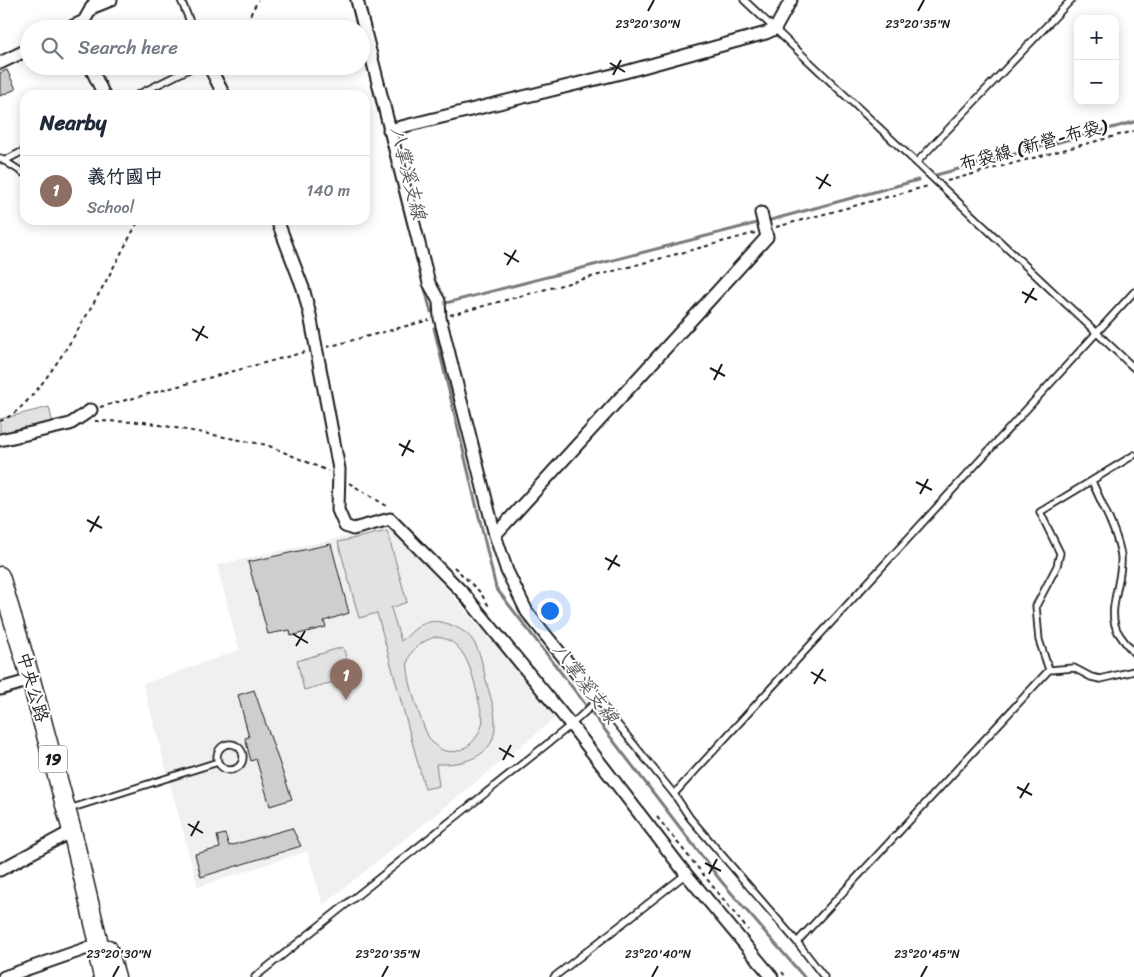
<!DOCTYPE html>
<meta charset="utf-8">
<style>
body{margin:0;font-family:Sriracha,"LXGW WenKai TC",sans-serif;background:#f2f2f3;color:#1f2937}
.controls{position:absolute;right:15px;top:15px;display:grid;overflow:hidden;border-radius:10px;box-shadow:0 2px 12px #0003}
.controls button{width:45px;height:45px;display:grid;place-items:center;padding:0;border:0;border-bottom:1px solid #e0e1e3;background:#fff;color:#1f2937;font:25px sans-serif}
.you{position:absolute;left:549px;top:610px;width:18px;height:18px;margin:-12px;border:4px solid #fff;border-radius:50%;background:#1a73e8;box-shadow:0 0 0 8px #1a73e833}
.badge{display:grid;place-items:center;width:32px;height:32px;border-radius:50%;background:#7c3aed;color:#fff;font-size:16px;font-weight:700}
.pin{position:absolute;translate:-50% -41px;filter:drop-shadow(0 1px 2px #0008)}
.pin::after{content:'';position:absolute;top:26px;width:18px;height:15px;background:inherit;clip-path:polygon(0 0,100% 0,50% 100%)}
.list{margin:0;padding:0;list-style:none}
h2{display:flex;justify-content:space-between;align-items:center;height:65px;margin:0;padding:0 20px;font-size:21px}
h2 small{font-size:16px;font-weight:400;color:#747a83}
.list li{display:grid;grid-template-columns:32px 1fr auto;gap:15px;align-items:center;box-sizing:border-box;height:70px;padding:0 20px;border-top:1px solid #e0e1e3}
.list b{display:block;font-size:19px;white-space:nowrap}
.list p{margin:0;font-size:16px;white-space:nowrap;color:#747a83}
.list em{font-size:16px;font-style:normal;color:#747a83}
.icon{flex:none;width:28px;height:28px;fill:none;stroke:currentColor;stroke-width:2;stroke-linecap:round;stroke-linejoin:round}
.map{position:relative;flex:none;width:1134px;height:977px;overflow:hidden}
.search{position:absolute;background:#fff;box-shadow:0 2px 12px #0003;left:20px;top:20px;width:350px;height:55px;display:flex;align-items:center;gap:12px;box-sizing:border-box;padding:0 18px;border-radius:28px;color:#747a83;font-size:19px}
.panel{position:absolute;background:#fff;box-shadow:0 2px 12px #0003;left:20px;top:90px;width:350px;height:135px;border-radius:15px}
.map>svg:first-child{display:block}
.built{fill:#f0f0f0}
.green{fill:#e2e2e2;stroke:#7f7f7f;fill-rule:evenodd}
.lines{fill:none;stroke-linecap:round;stroke-linejoin:round}
.stream{stroke:#7a7a7a;stroke-width:3}
.building{fill:#cecece;stroke:#1c1c1c}
.lane-casing{stroke:#1c1c1c;stroke-width:9}
.street-casing{stroke:#1c1c1c;stroke-width:15}
.primary-casing{stroke:#1c1c1c;stroke-width:21}
.path{stroke:#1c1c1c;stroke-width:2;stroke-dasharray:4 4;stroke-linecap:butt}
.lane{stroke:#fff;stroke-width:5.5}
.street{stroke:#fff;stroke-width:11}
.primary{stroke:#fff;stroke-width:18}
.ticks{fill:none;stroke:#1c1c1c;stroke-width:2}
.labels{text-anchor:middle;stroke-width:4;stroke-linejoin:round;paint-order:stroke}
.shield{fill:#fff;stroke:#606060;stroke-width:1}
.shield-label{font-size:16px;font-weight:bold;fill:#1c1c1c}
.street-label{font-size:18px;fill:#1c1c1c;stroke:#fff}
.water-label{font-size:19px;font-style:italic;fill:#5a5a5a;stroke:#fff}
.ticks-label{font-size:12px;text-anchor:middle;fill:#1c1c1c;stroke:#fff;stroke-width:4;stroke-linejoin:round;paint-order:stroke}
</style>
<div class="map">
<svg width="1134" height="977" viewBox="0 0 1134 977">
<rect width="100%" height="100%" fill="#fff"/>
<filter id="ink" filterUnits="userSpaceOnUse"><feTurbulence type="fractalNoise" baseFrequency=".02" numOctaves="2"/><feDisplacementMap in="SourceGraphic" scale="10" xChannelSelector="R" yChannelSelector="G"/><feConvolveMatrix kernelMatrix="1 2 1 2 8 2 1 2 1" color-interpolation-filters="sRGB"/></filter>
<g filter="url(#ink)">
<path class="built" d="M392 526 558 716 323 905 307 851 198 887 143 684 239 650 217 565Z"/>
<path class="green" d="M49 407 53 424 0 437V419Z
M387 531 407 602 391 608 401 641C410 635 417 624 429 622 441 619 463 628 471 638 481 650 483 669 487 684 490 696 495 709 495 722 497 757 464 765 436 764L439 786 425 789 377 613 359 618 338 542ZM435 637C472 638 475 691 483 719 481 743 452 765 432 742 423 732 405 674 408 661 411 648 423 641 435 637Z
M343 647 352 677 304 690 297 661Z"/>
<g class="lines">
<path class="stream" d="M351 0 358 29
M361 40 409 229
M936 175 1134 122
M767 221 918 180
M423 281 431 312
M442 304 761 222
M434 328 496 588 721 881 804 977"/>
</g>
<path class="building" d="M7 70 16 89 0 96V73Z
M331 544 349 613 324 621 326 627 291 636 290 630 268 634 248 562Z
M254 690 292 799 270 806 256 759 251 761 245 738 249 737 238 695Z
M292 828 301 846 201 877 195 854 220 848 217 836 225 834 229 846Z"/>
<g class="lines">
<g class="lane-casing">
<path id="lane" d="M181 0 193 29
M744 0 1134 368
M137 95 195 66
M0 158 25 174
M4 161 25 150
M917 162 1071 0
M1092 481C1101 503 1118 533 1121 556 1123 578 1109 606 1115 625 1117 635 1128 645 1134 653
M1049 670 1074 668 1091 677 1100 679 1134 671
M217 757a13 13 0 1 1 26 0a13 13 0 1 1-26 0Z
M674 794 1134 292
M69 809 218 762
M797 942 1049 670 1039 640 1036 606 1057 566 1060 553 1040 512 1134 455
M255 977 571 725 598 700 674 794 690 818 797 942 824 977
M554 977 686 874"/>
</g>
<g class="street-casing">
<path id="street" d="M357 0 429 283 439 301 440 318 495 535 507 571 527 612 598 700
M91 8 111 0
M67 29 84 21 96 0
M0 63 29 49
M90 66 104 95
M209 66 224 95
M389 130 625 72 766 33 775 29 791 0
M277 220 303 288 310 315 339 469 338 510 345 526 353 529 390 519 464 594 571 725 686 874 772 977
M0 440 70 424 91 410
M495 535 767 237 761 213
M0 689 31 680
M0 870 72 831
M4 977 99 944"/>
</g>
<g class="primary-casing">
<path id="primary" d="M0 576 31 680 72 831 99 944 97 951 103 977
M108 949 116 977"/>
</g>
<path class="path" d="M243 29 258 0
M206 95 209 90
M947 181 1134 131
M776 227 928 186
M450 315 755 233
M327 347 429 320
M100 407 305 352
M0 421C44 407 115 263 139 220
M95 421 144 422 267 445 328 471
M349 483 390 508
M454 567 480 592 490 608
M657 817 748 930
M782 972 786 977"/>
<use href="#lane" class="lane"/>
<use href="#street" class="street"/>
<use href="#primary" class="primary"/>
</g>
</g>
<path class="ticks" d="M648 11 654 0M918 11 924 0M610 63 625 72M613 75 621 60M816 177 831 186M819 189 828 174M504 253 519 262M507 265 516 250M1022 292 1037 300M1025 303 1034 288M192 329 208 338M196 341 204 326M710 368 725 376M714 380 722 364M399 444 414 452M402 456 410 440M916 482 932 490M920 494 928 479M87 520 102 528M90 532 99 516M605 558 620 566M608 570 617 555M293 634 308 643M296 646 305 631M811 672 826 681M814 684 823 669M499 748 514 757M503 760 511 745M1017 787 1032 795M1020 798 1029 783M188 824 203 833M191 836 199 821M705 863 721 871M709 874 717 859M113 977 119 966M382 977 388 966M652 977 658 966M921 977 927 966"/>
<g class="labels">
<rect class="shield" x="39" y="745.5" width="28" height="27" rx="4"/>
<g class="shield-label">
<text x="53" y="765">19</text>
</g>
<g class="street-label">
<text transform="translate(1033 145) rotate(-15)" y="6">布袋線 (新營-布袋)</text>
<text transform="translate(33 687) rotate(74)" y="6">中央公路</text>
</g>
<g class="water-label">
<text transform="translate(409 173) rotate(76)" y="7">八掌溪支線</text>
<text transform="translate(586 683) rotate(53)" y="7">八掌溪支線</text>
</g>
</g>
<g class="ticks-label">
<text x="648" y="28">23°20'30"N</text>
<text x="918" y="28">23°20'35"N</text>
<text x="119" y="958">23°20'30"N</text>
<text x="388" y="958">23°20'35"N</text>
<text x="658" y="958">23°20'40"N</text>
<text x="927" y="958">23°20'45"N</text>
</g>
</svg>
<div class="controls">
<button>+</button>
<button>−</button>
</div>
<div class="you"></div>
<div class="pin badge" style="left:346px;top:700px;background:#8d6e63">1</div>
<div class="search"><svg class="icon" aria-label="search" viewBox="0 0 24 24"><circle cx="10" cy="10" r="6"/><path d="M15 15l6 6"/></svg>Search here</div>
<section class="panel">
<h2>Nearby<small></small></h2>
<ul class="list">
<li><span class="badge" style="background:#8d6e63">1</span><div><b>義竹國中</b><p>School</p></div><em>140 m</em></li>
</ul>
</section>
</div>
